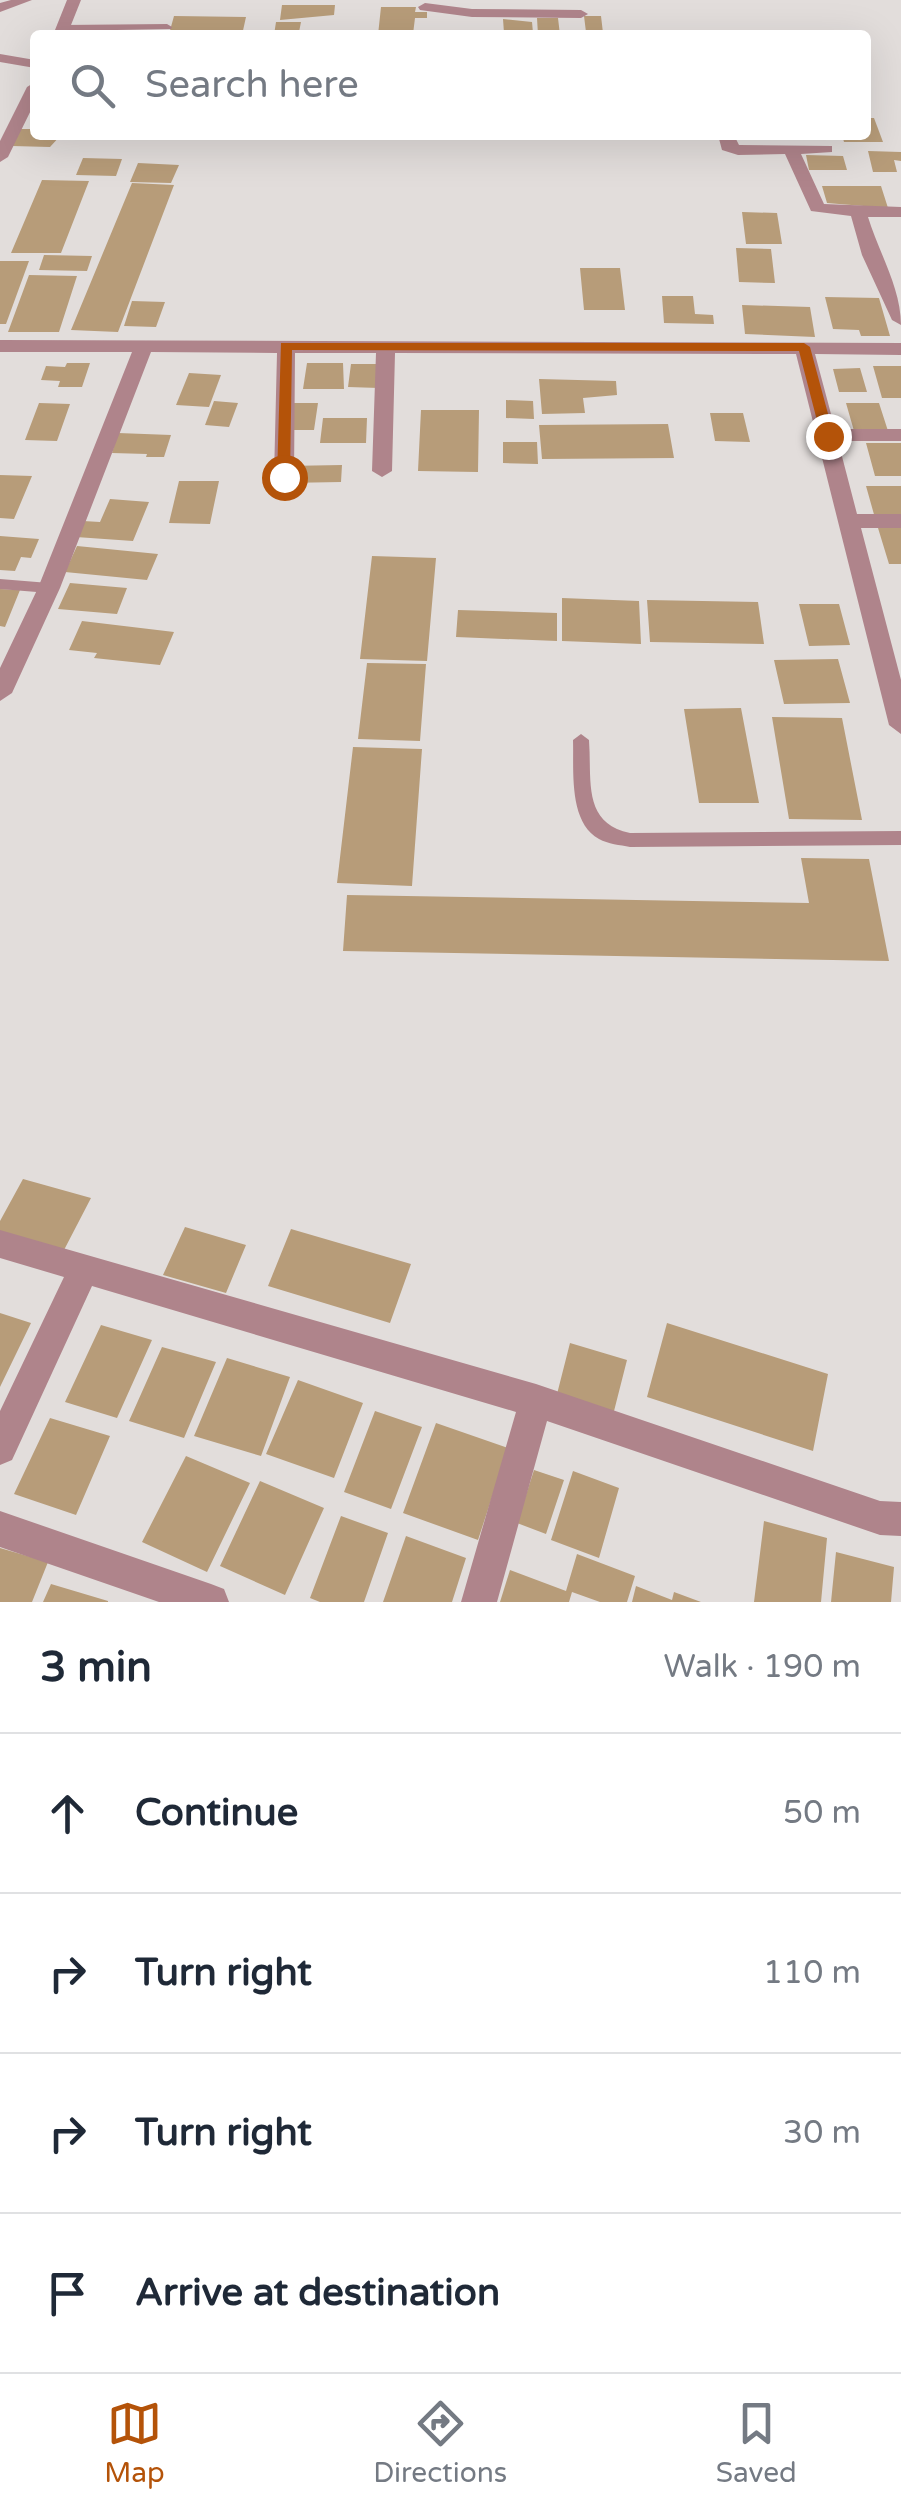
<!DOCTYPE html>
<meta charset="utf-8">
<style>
body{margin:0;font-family:"Varela Round",sans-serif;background:#f6f6f7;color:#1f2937}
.stop{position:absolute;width:30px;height:30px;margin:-22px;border:8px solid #b45309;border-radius:50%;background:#fff}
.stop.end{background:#b45309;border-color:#fff;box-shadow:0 2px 10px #0008}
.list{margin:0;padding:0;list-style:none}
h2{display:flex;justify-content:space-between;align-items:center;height:130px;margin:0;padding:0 40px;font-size:42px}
h2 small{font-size:32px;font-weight:400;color:#747a83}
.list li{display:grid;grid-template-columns:65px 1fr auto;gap:30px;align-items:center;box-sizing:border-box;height:160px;padding:0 40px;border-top:2px solid #e0e1e3}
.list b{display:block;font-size:38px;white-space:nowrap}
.list em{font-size:32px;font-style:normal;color:#747a83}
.icon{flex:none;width:55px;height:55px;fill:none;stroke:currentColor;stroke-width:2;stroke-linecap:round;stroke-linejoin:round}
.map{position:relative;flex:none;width:901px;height:1602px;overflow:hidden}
.search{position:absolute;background:#fff;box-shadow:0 10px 40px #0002;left:30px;right:30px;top:30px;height:110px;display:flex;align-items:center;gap:25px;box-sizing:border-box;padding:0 35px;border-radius:10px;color:#747a83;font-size:38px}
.sheet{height:770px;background:#fff}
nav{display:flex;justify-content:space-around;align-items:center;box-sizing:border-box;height:140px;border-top:2px solid #e0e1e3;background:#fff;font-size:28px;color:#747a83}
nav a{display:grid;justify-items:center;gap:5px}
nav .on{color:#b45309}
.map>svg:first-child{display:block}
.building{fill:#b79c79}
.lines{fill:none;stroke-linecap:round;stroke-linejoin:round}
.service{fill:#af848b;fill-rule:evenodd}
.minor{fill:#af848b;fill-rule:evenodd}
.route{fill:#b45309}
</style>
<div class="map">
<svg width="901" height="1602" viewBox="0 0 901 1602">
<rect width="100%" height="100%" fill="#e2dddb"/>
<path class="building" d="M282 5H335L334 15 280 20Z
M381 7H416L415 12H427V18H415L413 34 378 35Z
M174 16 246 17 242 35 169 34Z
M584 16H601L603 33 586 32Z
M537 18H558L560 35H538Z
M503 19 532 22 533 33H504Z
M276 22H301L299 32 274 35Z
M607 30 668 32V35H607Z
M866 118H874L883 142H844L842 135H866Z
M21 129H35V135H61L50 147 12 146Z
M868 151 901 152V161L894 160 897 172H873Z
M806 155 843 156 847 170H809Z
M83 158 122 159 116 176 76 175Z
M138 163 179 165 171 183 130 182Z
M42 180 89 181 61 253H11Z
M132 183 174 185 118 332 71 330Z
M822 186H881L888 208 827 203Z
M742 212 777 213 782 244H746Z
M736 248 771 249 775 283 739 282Z
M44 255 92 256 87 271 39 270Z
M0 261H29L6 324H0Z
M580 268H620L625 310H584Z
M29 275 77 276 59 332H8Z
M662 296H693L695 314 713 315 714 324 664 323Z
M825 297 879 298 890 336H861L859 330 833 329Z
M132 301 165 302 156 327 124 326Z
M742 305 810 307 815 337 745 334Z
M67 363H90L82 387H58L60 381 41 380 46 366 65 367Z
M307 363H343L344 389H303Z
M351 364H381L379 388 348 387Z
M873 366H901V398H882Z
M860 368 867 392H839L833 369Z
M189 373 221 375 209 407 176 405Z
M539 379 616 381 617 395 583 398 585 413 542 414Z
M506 400 533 401 534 419 506 418Z
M214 401 238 403 229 427 205 425Z
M39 403 70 404 57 441 25 440Z
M290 403H318L314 430H286Z
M846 403H879L888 431H854Z
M421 410H479L478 472 418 471Z
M710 413H743L750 442 715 441Z
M323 418H367L366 443H320Z
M668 424 674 458 542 459 539 425Z
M118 433 171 435 164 457H146L147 454 112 453Z
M503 442H537L538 464 503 463Z
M866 443H901V476H875Z
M342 465 341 482 285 483 286 466Z
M0 475 32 476 14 519 0 518Z
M179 481H219L210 524 169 523Z
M866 486H901V518H875Z
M110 499 149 502 133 541 76 537 83 521 100 522Z
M878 528H901V564H889Z
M0 536 39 539 31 558 21 557 15 571 0 570Z
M77 546 158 554 147 580 65 572Z
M372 556 436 558 427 661 360 659Z
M70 583 127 588 117 614 58 609Z
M0 589 20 590 5 627 0 626Z
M562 598 639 601 641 644 562 641Z
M647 600 758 602 764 644 650 642Z
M799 604H839L850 645 809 646Z
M458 610 557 613V641L456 637Z
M82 621 174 632 160 665 94 658 97 653 69 650Z
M838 659 850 703 784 704 774 660Z
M367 663 426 664 420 741 358 739Z
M741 708 759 803H699L684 709Z
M772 717 842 718 862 820 789 819Z
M353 747 422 749 412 886 337 883Z
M801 858 869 859 889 961 343 951 347 895 809 903Z
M23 1179 91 1198 64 1250 0 1231V1221Z
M185 1227 246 1245 226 1293 163 1275Z
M291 1229 411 1264 390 1323 268 1286Z
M0 1313 31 1323 0 1387Z
M667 1323 828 1374 813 1451 647 1397Z
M101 1325 152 1340 117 1418 65 1402Z
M570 1343 627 1360 613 1415 556 1398Z
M162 1347 216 1362 184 1438 129 1421Z
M227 1358 290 1377 261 1456 194 1436Z
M298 1380 363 1403 334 1478 266 1454Z
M375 1411 422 1427 391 1509 344 1492Z
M50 1418 110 1436 76 1515 14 1494Z
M436 1423 508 1448 478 1540 403 1513Z
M186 1456 250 1483 207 1572 142 1542Z
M534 1470 564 1480 546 1534 517 1523Z
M573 1471 619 1488 599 1558 551 1540Z
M260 1481 324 1508 285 1595 220 1566Z
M341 1516 388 1533 364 1602H320L310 1598Z
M764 1521 827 1538 821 1602H754Z
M406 1536 466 1558 452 1602H383Z
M0 1548 48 1562 32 1602H0Z
M836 1552 894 1567 891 1602H831Z
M577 1554 635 1576 627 1602H600L572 1592 569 1602H500L510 1570 566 1591Z
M51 1584 108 1601V1602H43Z
M636 1586 672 1600 674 1592 701 1602H632Z"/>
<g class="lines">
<path class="service" d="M167 24 172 27 171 29 63 31 58 28 63 25Z
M0 579 49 583 57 588 49 593 0 589Z
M581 734 589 740C592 780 582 823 630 833L901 831V845L630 847C620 845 608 844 599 839 568 822 574 769 573 740Z"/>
<path class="minor" d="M11 0H32L0 12V3Z
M67 0H81L67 35H53Z
M425 3 472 9 581 10 588 14 581 18 472 17 420 10 418 7Z
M0 54 35 60V68L0 62Z
M35 82V102L8 157 0 162V141L27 87Z
M718 135H734L739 145 832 146V152L801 154 824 204 901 207V217H868C879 253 901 288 901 325L892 320 862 255 851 216 811 211 785 154 738 155 722 150Z
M0 340 901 343V355L815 354 835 429H901V441H838L857 514H901V528H861L901 680V734L889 725 796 354 395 353 392 471 382 477 372 471 376 353H295L294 477 284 483 274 477 277 353 151 352 60 588 12 693 0 701V668L38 588 132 352H0Z
M0 1230 536 1384 880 1501 901 1502V1536L880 1535 547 1421 497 1602H461L516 1412 92 1286 12 1460 0 1465V1411L64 1277 0 1258Z
M0 1511 211 1584 224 1589 229 1602H159L0 1547Z"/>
</g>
<path class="route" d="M281 343H804L810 347 834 436 828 439 821 436 799 351 292 350 290 477 284 481 277 477Z"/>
</svg>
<div class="stop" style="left:284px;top:477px"></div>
<div class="stop end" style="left:828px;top:436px"></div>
<div class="search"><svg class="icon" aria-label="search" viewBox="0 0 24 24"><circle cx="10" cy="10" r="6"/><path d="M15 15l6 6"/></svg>Search here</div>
</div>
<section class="sheet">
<h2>3 min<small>Walk · 190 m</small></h2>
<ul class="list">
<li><svg class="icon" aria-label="ahead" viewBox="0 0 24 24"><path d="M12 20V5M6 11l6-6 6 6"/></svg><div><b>Continue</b></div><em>50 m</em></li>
<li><svg class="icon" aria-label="right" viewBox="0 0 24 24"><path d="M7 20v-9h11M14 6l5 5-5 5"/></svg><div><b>Turn right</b></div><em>110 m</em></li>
<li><svg class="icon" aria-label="right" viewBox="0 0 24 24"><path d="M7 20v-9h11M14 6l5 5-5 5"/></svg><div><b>Turn right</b></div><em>30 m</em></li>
<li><svg class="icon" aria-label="arrive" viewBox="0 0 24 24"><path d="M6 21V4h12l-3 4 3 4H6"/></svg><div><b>Arrive at destination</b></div></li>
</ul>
</section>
<nav>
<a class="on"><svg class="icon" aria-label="map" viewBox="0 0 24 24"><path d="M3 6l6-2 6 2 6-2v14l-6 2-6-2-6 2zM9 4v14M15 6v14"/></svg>Map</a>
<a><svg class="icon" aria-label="directions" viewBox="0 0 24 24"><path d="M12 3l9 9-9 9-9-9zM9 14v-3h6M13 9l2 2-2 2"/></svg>Directions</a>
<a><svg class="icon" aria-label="saved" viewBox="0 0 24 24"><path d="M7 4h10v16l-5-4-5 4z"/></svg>Saved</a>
</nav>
